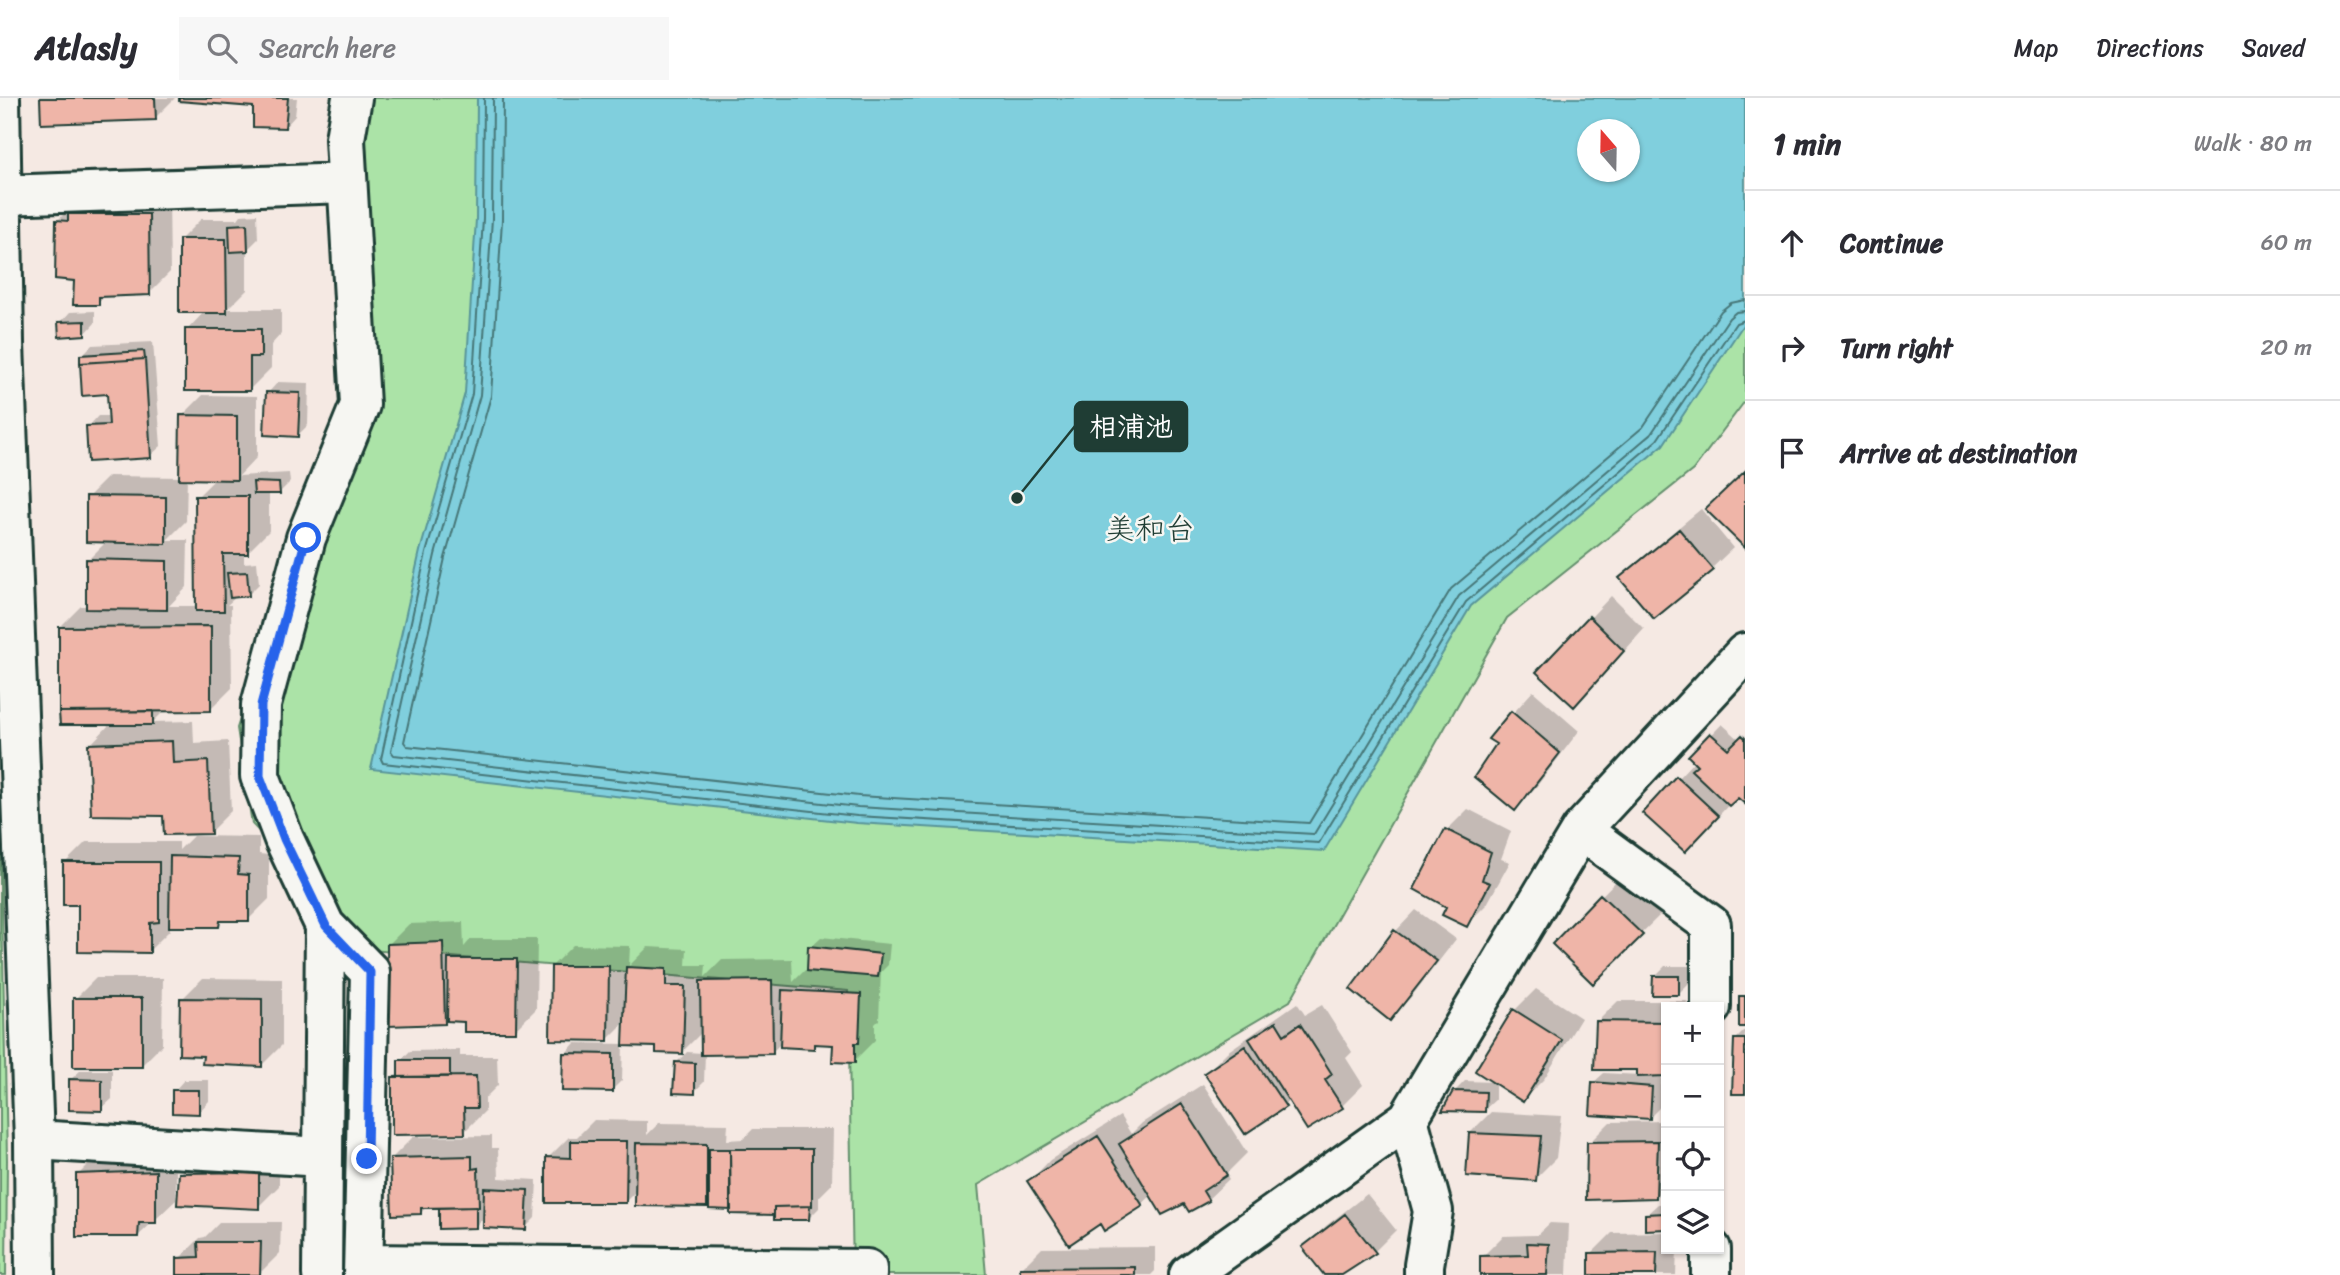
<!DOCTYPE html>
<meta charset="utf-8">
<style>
body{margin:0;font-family:Sriracha,"Klee One",sans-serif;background:#f7f7f7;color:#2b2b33}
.controls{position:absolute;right:21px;bottom:21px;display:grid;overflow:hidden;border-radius:0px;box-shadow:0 2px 5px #0004}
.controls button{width:63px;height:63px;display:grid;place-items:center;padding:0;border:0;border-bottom:2px solid #e1e1e2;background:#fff;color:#2b2b33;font:35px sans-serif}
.compass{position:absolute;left:1577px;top:21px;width:63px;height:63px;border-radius:50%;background:#fff;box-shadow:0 2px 5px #0004;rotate:340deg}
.stop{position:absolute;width:21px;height:21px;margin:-16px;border:5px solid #2563eb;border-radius:50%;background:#fff}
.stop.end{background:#2563eb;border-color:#fff;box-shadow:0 2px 7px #0008}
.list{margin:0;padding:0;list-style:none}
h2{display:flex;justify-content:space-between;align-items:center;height:91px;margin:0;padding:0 28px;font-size:30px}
h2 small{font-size:23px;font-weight:400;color:#7c7c81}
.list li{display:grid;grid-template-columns:46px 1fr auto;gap:21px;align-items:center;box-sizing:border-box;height:105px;padding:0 28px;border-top:2px solid #e1e1e2}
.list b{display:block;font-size:26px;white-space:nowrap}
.list em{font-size:23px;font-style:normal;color:#7c7c81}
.icon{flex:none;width:38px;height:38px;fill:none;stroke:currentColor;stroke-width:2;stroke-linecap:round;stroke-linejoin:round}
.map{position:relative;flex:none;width:1745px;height:1177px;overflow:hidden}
header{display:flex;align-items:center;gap:42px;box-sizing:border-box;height:98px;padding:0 35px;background:#fff;border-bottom:2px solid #e1e1e2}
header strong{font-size:33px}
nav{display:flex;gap:38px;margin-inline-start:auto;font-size:24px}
.search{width:490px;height:63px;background:#f7f7f7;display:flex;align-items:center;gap:18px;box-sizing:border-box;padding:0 24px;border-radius:0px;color:#7c7c81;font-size:26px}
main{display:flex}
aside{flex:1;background:#fff}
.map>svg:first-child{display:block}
.green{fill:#abe3a7;stroke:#65906e;stroke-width:2;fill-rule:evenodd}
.water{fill:#80cfdd;stroke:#599599;stroke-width:2;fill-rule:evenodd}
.shadow{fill:#0003;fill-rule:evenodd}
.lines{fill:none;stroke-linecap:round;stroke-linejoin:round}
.shore{stroke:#467778;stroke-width:2}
.building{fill:#efb5a8;stroke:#1f3d34;stroke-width:2}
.minor-casing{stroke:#1f3d34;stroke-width:44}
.minor{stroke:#f6f6f2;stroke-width:38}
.route{stroke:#2563eb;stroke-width:9}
.labels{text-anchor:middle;stroke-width:5;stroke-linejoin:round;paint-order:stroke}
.quarter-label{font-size:30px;fill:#1f3d34;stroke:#f6f6f2}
.leader{fill:none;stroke:#1f3d34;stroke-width:2.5}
.callout-dot{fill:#1f3d34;stroke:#f6f6f2;stroke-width:2.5}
.callout{fill:#1f3d34;stroke:#1f3d34;stroke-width:2.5}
.callout-label{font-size:28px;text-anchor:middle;font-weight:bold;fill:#fff}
</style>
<header>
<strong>Atlasly</strong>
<div class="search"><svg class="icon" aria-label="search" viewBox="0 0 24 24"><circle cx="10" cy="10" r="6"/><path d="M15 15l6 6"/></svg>Search here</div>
<nav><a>Map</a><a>Directions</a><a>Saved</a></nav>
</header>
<main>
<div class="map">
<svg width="1745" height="1177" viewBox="0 0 1745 1177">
<rect width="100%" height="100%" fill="#f5e9e3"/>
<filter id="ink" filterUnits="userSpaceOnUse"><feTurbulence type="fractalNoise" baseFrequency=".0143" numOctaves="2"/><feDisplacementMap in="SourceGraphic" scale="14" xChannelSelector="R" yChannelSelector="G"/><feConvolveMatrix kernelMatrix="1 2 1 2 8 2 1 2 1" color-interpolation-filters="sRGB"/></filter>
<g filter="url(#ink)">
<path class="green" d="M337 0H1745V303L1693 372 1507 520 1290 903 978 1087 986 1177H853L848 893 371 852 252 726 237 630 343 308ZM1588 32H1630V74H1588Z
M0 711 7 1062 6 1177H0Z"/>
<path class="water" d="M477 0H1745V224L1663 347 1471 508 1324 753 857 725 371 671 420 453 465 295 476 121ZM1588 32H1630V74H1588Z"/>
<path class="shadow" d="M42 0H175L155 20Z
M181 0H297L295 18 285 29 254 7Z
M169 96 170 174 149 195 106 197 98 205 76 181 57 123 78 102Z
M257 116 258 141 247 152V192L228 211H281V236L271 247V270L250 291 187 232 205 213 180 142 201 121H238L241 117Z
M95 213V225L85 236 60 225 70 214Z
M153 244 161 348 150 358 88 329 98 318H110L108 294 81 258 92 247Z
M278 284 309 285 308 327 298 337 268 295Z
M203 297 257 298V359L239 378 289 375 290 384 279 395 269 394V433L248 454H244V465L257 464 259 486 249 496 237 498 227 507H231L232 590 211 611H163V614L153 624 193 623 194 645 228 643 231 713 210 734 165 717 90 647 111 625 60 529 81 508H88V462L107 443 88 399 109 378 181 379 182 318ZM187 379 216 380 197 399V508H169L187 489 188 442H167L186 423Z
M1701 411 1733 450 1712 470 1622 480 1643 459Z
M1611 498 1644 531 1595 586 1539 574Z
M1533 593 1579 633 1536 689 1515 710 1498 646 1490 641Z
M1722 626 1740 642 1745 637V704L1738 697 1706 731 1645 715 1695 662 1691 658Z
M1468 711 1511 733 1501 761 1510 764 1487 806 1466 827 1448 808 1447 732Z
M193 738 259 739V756L269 757V801L248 822 224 821 219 827H170V832L149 853 80 806 65 765 86 744H179V752Z
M1622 777 1662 815 1593 883 1554 846Z
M1416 812 1456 841 1411 899 1390 920 1396 833Z
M463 824 464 849 471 841H537L536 911 515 932 466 922H447L444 925 388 847 409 826Z
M821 839 890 846 888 867 881 874 879 922 875 926V942L854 963 835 946 817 945 813 949 782 944 772 954 705 955 704 984 694 994 676 965 687 954 702 955V934L682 954 657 948 623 947 622 982 612 992 565 956 575 945 625 946 626 923 608 941 552 868 573 847 630 848 629 868 648 849 687 851 686 867H706L705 879 722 862 792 861 793 884 805 872H808L810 849Z
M1665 868H1689V885L1678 896 1655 878Z
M96 880H163L162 947 141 968 75 901Z
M203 880 282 881V947L261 968 205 956 182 901Z
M1536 891 1581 920 1544 981 1523 1002 1495 984V1002L1484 1012 1454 994 1465 983 1495 984 1515 912Z
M1618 903H1687V909H1666V976H1662L1660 1009 1650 1019 1593 985 1604 975 1639 977V970L1597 924Z
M1297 905 1305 917 1322 907 1352 954 1346 960 1363 987 1342 1008 1290 1002 1284 1007 1206 975 1227 954Z
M1745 932V994L1735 942Z
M460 952V958H497L498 987 485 1000V1013L464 1034 394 980 400 974V963L410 953Z
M81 972H112V1001L101 1011 70 982Z
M184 982H209V1003L199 1014 174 993Z
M1203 986 1247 1055 1226 1076 1229 1081 1208 1101 1184 1103 1152 1097 1142 1106 1105 1130 1101 1124 1030 1083 1050 1062 1120 1018 1131 1036 1142 1025Z
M1491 1014 1561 1018 1556 1060 1535 1081 1470 1035Z
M594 1022 647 1023V1037L659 1025 728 1026 727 1042 743 1041 753 1031H833L832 1086 819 1099V1110L809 1120 732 1110 711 1102 706 1107 637 1092 625 1104 548 1060 569 1039H577Z
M1666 1023V1087L1656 1098 1589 1045 1610 1024Z
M492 1038V1050H498L499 1080 537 1082 535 1120 525 1130 485 1118 476 1128 440 1111 443 1108H427L421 1115 392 1060 413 1039Z
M176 1053V1102L138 1138 78 1077 99 1056Z
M279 1054V1088L258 1109 180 1076 201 1055Z
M1367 1096 1396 1132 1375 1153 1339 1177H1326L1305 1149 1326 1128Z
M1658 1106H1666V1129L1647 1130V1116Z
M220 1124H281L280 1155 259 1176 179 1177V1161L200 1140 205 1139Z
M1550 1125 1569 1126 1567 1177H1482V1159L1503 1138 1537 1137Z
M1666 1134V1151H1677L1676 1177H1591V1156L1612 1135Z
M1155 1149V1173L1151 1177H1021V1171L1042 1150Z"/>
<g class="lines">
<path class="shore" d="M484 0 483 121 472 296 426 455 381 661 383 665 857 718 1319 745 1466 504 1657 342 1736 225 1745 222
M493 0 492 121 480 297 435 457 391 653 394 657 858 709 1314 736 1459 498 1651 336 1729 220 1736 214 1745 213
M503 0 502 122 491 298 445 460 404 644 407 648 859 698 1309 725 1451 491 1643 329 1721 213 1731 205 1745 202"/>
</g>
<path class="building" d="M40 0H155L156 22 41 26Z
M179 0H288L285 30 253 29V9L179 3Z
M68 116H149L150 197 99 199V207H73L74 183 55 181 56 122 68 123Z
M247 126 248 153 230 154 229 127Z
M179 141H226L227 215H179Z
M85 223V237L59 239 58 224Z
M185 231H261V259H250V293H185Z
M144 253 145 261 80 265V257Z
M145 261 151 360 88 364 86 328 109 327 107 296 82 298 80 265Z
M266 294 300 295 298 339 264 337Z
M180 317 237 318V382L179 381Z
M1745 373V450L1705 411Z
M253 384 279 385 280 396H254Z
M86 398 166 399V446L86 444Z
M195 398H248V456H223L224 513H196Z
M1679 431 1714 472 1654 521 1619 480Z
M86 461 167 463V512L86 511Z
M247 474 249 498 230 500 227 475Z
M1589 518 1624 553 1574 609 1536 574Z
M211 528V613L59 614V529Z
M153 613V627H60L59 614Z
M1511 613 1560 655 1515 713 1474 679 1496 646 1488 641Z
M1710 635 1728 651 1742 637 1745 640V706L1738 700 1729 708 1691 672 1697 667 1688 658Z
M172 643 173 665 208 663 211 736 164 737 163 718 91 717 88 646Z
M1676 678 1719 718 1685 754 1642 715Z
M1445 731 1491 754 1482 782 1490 785 1467 829 1442 817 1446 809 1414 791Z
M170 758 239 760 238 776 249 777V823H220L219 829H169Z
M63 764H159V824L150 825V855L78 854V807H63Z
M1600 796 1643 837 1593 886 1552 846Z
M1394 832 1437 863 1390 923 1350 891Z
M443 844 445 926 388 928 387 846Z
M808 848 881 856 878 879 807 873Z
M448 861H517L516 934H464V924L447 923Z
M551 868H609L608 943 550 942Z
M626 869 666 871V888H685L683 956 656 955V949L623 948Z
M1653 878H1679V897H1652Z
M772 882 773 956 701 957 700 883Z
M782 892 861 896 859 945H855V965L832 964 833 947 814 946V951L780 949Z
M1739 898H1745V929H1739Z
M73 900H142V969H73Z
M180 900 262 901V969L202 966 203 958 179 957Z
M1513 911 1562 942 1523 1004 1475 973Z
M1596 923 1666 924V978L1637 979V972H1594Z
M1276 924 1284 937 1300 926 1332 976 1325 982 1343 1010 1307 1032 1249 941Z
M1734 941H1745V996H1732Z
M1245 948 1286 1009 1245 1036 1204 975Z
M563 955 613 956V994L562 993Z
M398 962H450V979H398Z
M675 964 695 965V996L673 995Z
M476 978 477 1010H464L465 1036 392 1037V979Z
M69 981 102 982V1013L69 1012Z
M1592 984 1652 989 1650 1021 1590 1017Z
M172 992H199V1016L172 1015Z
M1453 993 1486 994 1485 1014 1442 1013Z
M1182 1006 1227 1077 1203 1093 1209 1103 1189 1114 1184 1106 1162 1117 1119 1046Z
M1469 1035 1541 1038 1536 1083 1466 1078Z
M1098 1038 1143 1108 1104 1133 1100 1126 1069 1147 1027 1083Z
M571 1043H627L626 1105H546V1059L571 1060Z
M1658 1043 1656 1100 1586 1102 1587 1044Z
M636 1045 707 1046V1109L635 1108Z
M709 1051H730L731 1112 709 1111Z
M730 1051H812V1108L774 1109V1117L730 1116Z
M472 1058V1071L478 1070 479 1109 421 1110V1116L392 1117 390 1060Z
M156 1073V1125H139L138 1139H76V1076Z
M259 1074V1111L177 1107 179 1075Z
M484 1090 528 1092 526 1132 483 1130Z
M810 1108 809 1122H774V1109Z
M476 1109V1130L439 1131V1110Z
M1666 1115V1131L1645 1132V1116Z
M1345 1116 1376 1155 1342 1177H1324L1302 1149Z
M198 1144H261L260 1177H177V1160L199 1159Z
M1527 1145 1549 1146 1547 1177H1480V1158L1528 1157Z
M1657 1154 1656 1177H1589V1155Z
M1135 1169V1177H1020V1170Z"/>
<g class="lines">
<g class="minor-casing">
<path id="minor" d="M0 0 4 245 34 1042 35 1177
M352 0 345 41 360 307 306 440 261 607 260 678 284 741 325 828 370 874 363 1177
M2 97 347 85
M1581 732 1711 827V909
M34 1042 323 1059
M1711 1151V1177
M364 1166 867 1171V1177
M322 1177 325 828
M1189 1177 1408 1021
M1424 1177V1167L1433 1113 1408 1021 1581 732 1745 555"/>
</g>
<use href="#minor" class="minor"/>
</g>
</g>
<g class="lines" filter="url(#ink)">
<path class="route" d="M306 440 261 607 260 678 284 741 326 828 370 874 367 1061"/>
</g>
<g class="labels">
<g class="quarter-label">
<text x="1150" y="441">美和台</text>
</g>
</g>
<path class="leader" d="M1017 400L1075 328"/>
<circle class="callout-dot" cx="1017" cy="400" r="7"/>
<rect class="callout" x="1075" y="304" width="112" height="49" rx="7"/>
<g class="callout-label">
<text x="1131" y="338">相浦池</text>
</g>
</svg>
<div class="controls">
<button>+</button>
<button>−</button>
<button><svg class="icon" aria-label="locate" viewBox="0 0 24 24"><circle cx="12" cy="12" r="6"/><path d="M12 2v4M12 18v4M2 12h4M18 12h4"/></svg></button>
<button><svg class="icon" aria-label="layers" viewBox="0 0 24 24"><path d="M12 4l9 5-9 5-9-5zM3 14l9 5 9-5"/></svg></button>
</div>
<svg class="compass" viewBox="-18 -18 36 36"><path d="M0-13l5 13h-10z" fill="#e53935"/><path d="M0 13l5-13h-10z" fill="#7c7c81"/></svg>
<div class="stop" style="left:306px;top:440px"></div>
<div class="stop end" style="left:367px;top:1061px"></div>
</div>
<aside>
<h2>1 min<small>Walk · 80 m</small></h2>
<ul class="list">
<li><svg class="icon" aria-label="ahead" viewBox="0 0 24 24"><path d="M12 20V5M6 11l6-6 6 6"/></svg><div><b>Continue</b></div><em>60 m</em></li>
<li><svg class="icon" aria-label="right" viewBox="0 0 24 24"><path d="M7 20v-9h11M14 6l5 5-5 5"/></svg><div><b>Turn right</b></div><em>20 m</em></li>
<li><svg class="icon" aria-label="arrive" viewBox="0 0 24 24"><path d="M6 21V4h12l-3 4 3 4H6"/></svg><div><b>Arrive at destination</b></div></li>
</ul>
</aside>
</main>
